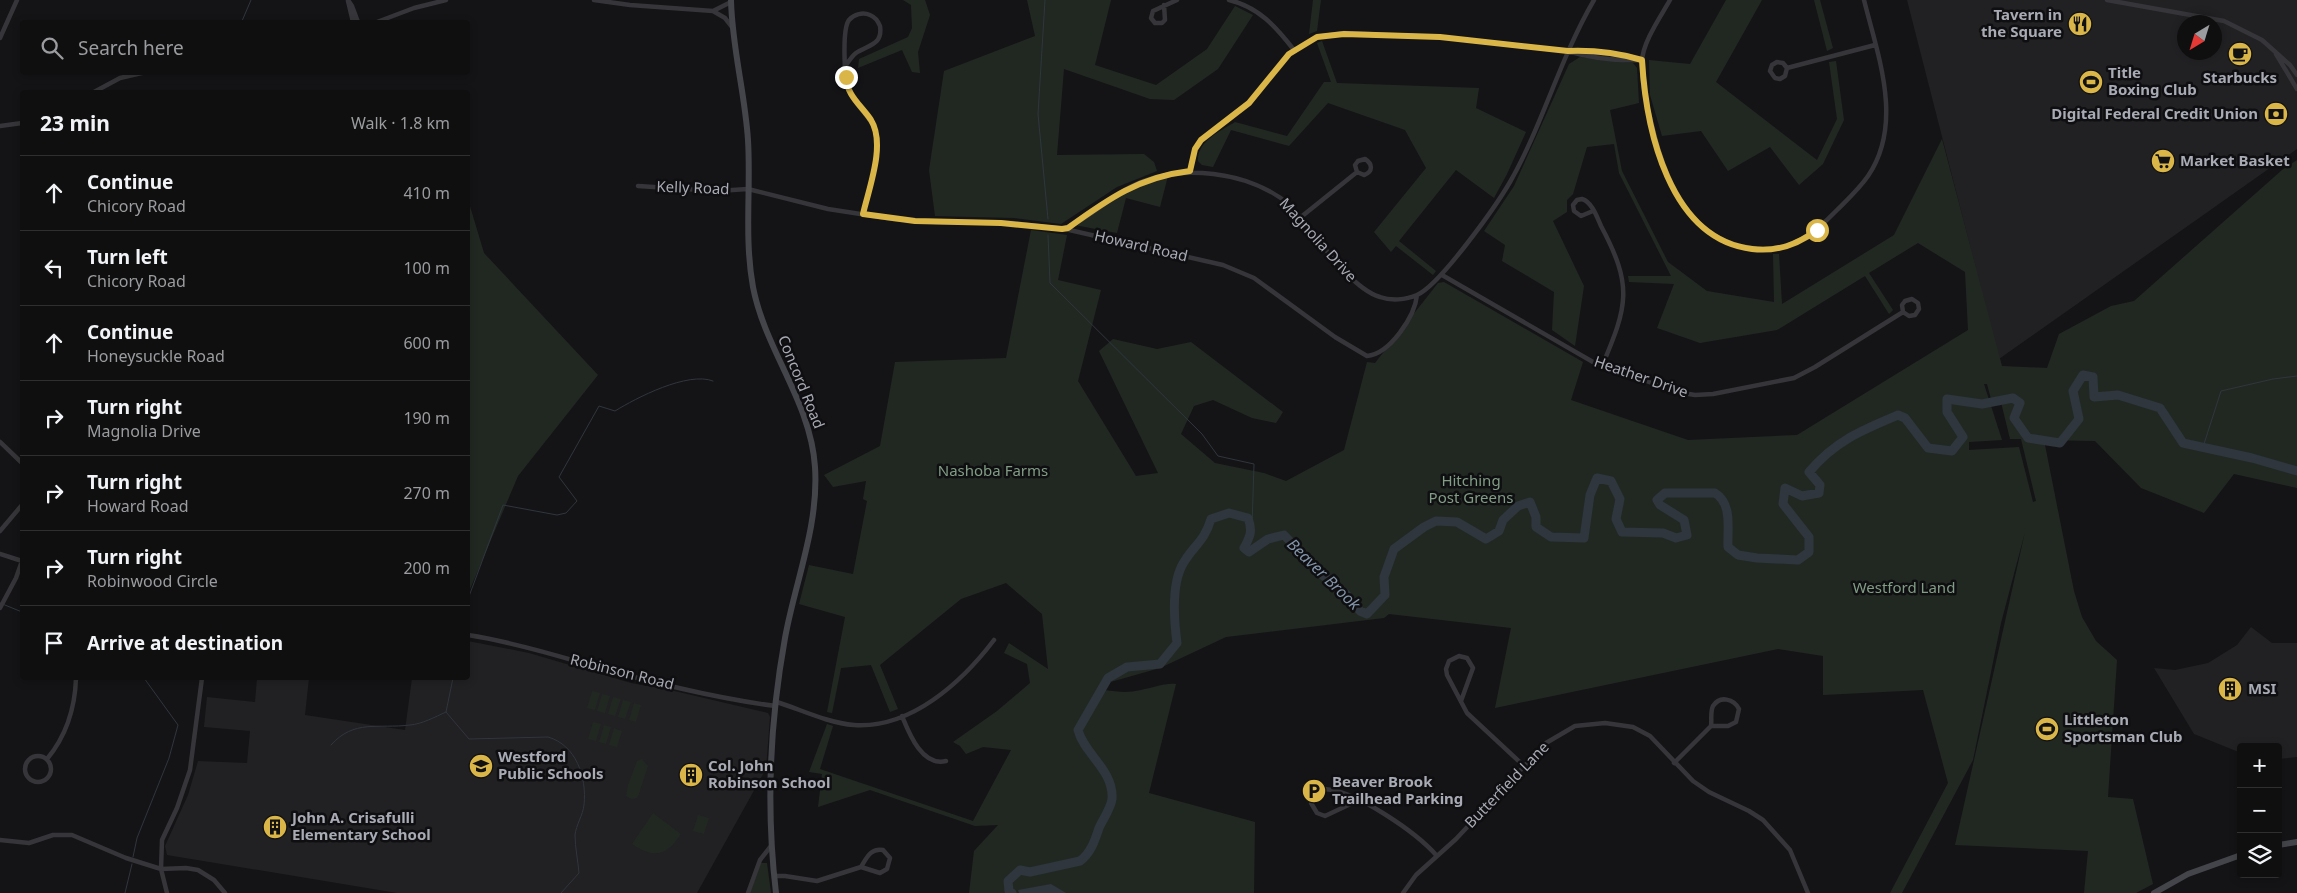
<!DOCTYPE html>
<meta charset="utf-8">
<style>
body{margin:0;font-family:"Noto Sans",sans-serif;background:#181819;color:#f1f3f6}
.controls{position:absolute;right:15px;bottom:15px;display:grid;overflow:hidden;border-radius:5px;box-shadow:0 2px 8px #0003}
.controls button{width:45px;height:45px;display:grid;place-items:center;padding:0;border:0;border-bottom:1px solid #2f2f30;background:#0f0f10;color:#f1f3f6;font:25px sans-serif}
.compass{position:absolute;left:2177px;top:15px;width:45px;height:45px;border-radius:50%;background:#0f0f10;box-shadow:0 2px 8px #0003;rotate:218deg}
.stop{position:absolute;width:15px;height:15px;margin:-11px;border:4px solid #dab648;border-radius:50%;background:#fff}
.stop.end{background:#dab648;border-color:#fff;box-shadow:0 1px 5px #0008}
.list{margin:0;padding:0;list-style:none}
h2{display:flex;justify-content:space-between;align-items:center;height:65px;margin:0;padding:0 20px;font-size:21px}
h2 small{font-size:16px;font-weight:400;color:#9b9c9f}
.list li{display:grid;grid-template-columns:32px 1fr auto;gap:15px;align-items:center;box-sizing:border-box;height:75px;padding:0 20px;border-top:1px solid #2f2f30}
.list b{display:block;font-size:19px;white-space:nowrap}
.list p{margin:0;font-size:16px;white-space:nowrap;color:#9b9c9f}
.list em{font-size:16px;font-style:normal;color:#9b9c9f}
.icon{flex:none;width:28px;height:28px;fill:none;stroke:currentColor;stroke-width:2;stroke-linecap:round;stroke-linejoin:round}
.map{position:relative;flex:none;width:2297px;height:893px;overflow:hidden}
.search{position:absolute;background:#0f0f10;box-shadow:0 2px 8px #0003;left:20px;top:20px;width:450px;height:55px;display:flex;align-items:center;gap:12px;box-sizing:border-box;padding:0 18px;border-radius:5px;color:#9b9c9f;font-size:19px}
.panel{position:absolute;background:#0f0f10;box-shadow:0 2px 8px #0003;left:20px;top:90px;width:450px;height:590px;border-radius:5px}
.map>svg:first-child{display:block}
.built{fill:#212023;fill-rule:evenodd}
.green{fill:#212822;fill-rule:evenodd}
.water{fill:#2f363d}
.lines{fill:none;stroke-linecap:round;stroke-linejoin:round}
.stream{stroke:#2f363d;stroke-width:1}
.river{stroke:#2f363d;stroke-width:9}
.street{stroke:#36363a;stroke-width:4.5}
.secondary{stroke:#44454a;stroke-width:6}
.route{stroke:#dab648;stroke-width:6}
.labels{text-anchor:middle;stroke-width:5;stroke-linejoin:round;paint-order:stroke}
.poi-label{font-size:15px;font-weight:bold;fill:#a8aab4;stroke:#0f0f11;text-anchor:start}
.street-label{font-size:15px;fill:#a8aab4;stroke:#0f0f11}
.park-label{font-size:15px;fill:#819d85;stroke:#0f0f11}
.water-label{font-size:16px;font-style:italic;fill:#8395ab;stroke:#0f0f11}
</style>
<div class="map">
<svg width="2297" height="893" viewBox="0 0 2297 893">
<rect width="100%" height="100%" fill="#141416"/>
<path class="built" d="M1907 0H2297V149L1999 359ZM2184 22H2214V52H2184Z
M2251 627 2272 643H2297V757L2278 759V747H2241V753L2194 734 2154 668 2175 670 2208 663 2237 645Z
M468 641 529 653 631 683 670 690 768 713 770 717 766 769 697 893H397L167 855 165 846 188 795 198 761 247 763 250 731 204 727 207 697 255 702 257 678H309L305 715 405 730 412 678H468Z"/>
<path class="green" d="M903 0H925L930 15 918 52 920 73 912 72 902 50 858 68 859 59 908 37 912 28 911 5Z
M1027 0H1111L1095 65 1156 85 1207 49 1235 6 1253 15 1218 69 1174 100 1150 99 1064 69 1057 155 1144 154 1154 162 1157 171 1117 187 1061 224 1014 218 935 216 929 170 944 71 1035 36Z
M1313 0H1321L1317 31 1309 34Z
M1726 0H1762L1716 82 1817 160 1837 119 1829 62 1836 61 1844 120 1823 164 1799 185 1770 147 1728 171 1701 131 1662 136 1650 95 1649 60 1690 64Z
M1814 0H1820L1833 48 1827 51Z
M1322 41 1337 83 1479 88 1476 108 1526 132 1507 174 1494 198 1456 170 1399 241 1436 271 1433 275 1396 246 1391 252 1374 232 1426 168 1405 130 1328 103 1289 146 1231 130 1213 167 1202 165 1198 161C1197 141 1221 131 1235 122L1287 136 1324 82H1331L1317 43Z
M1580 57 1633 63 1637 68 1639 103 1610 110 1622 171 1668 262 1707 291 1774 302 1773 254H1779L1782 304 1894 235 1942 139 2002 366 2047 368 2059 334 2111 306 2134 301 2282 170 2297 160V488L2234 474 2204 513 2141 488 2095 441 2044 440 2074 591 2082 617 2096 641 2117 660 2108 797 2133 799 2153 884 2136 893H2084L2088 851 1955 845 2025 532 2001 623 1973 760 1902 893H1890L1948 783 1923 690 1823 695V656L1778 649 1495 708 1511 628 1389 614 1384 618 1226 637 1160 668 1107 683 1105 690C1117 692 1129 693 1141 690 1153 688 1163 683 1176 684L1149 793 1255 822 1254 893H969L974 851 998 825 975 826 870 790 818 807 822 774 809 772 827 724 833 726 820 769 973 821 1011 750 983 747 966 754 960 746 953 742 997 711 1030 683 1027 664 1004 653 1009 643 1048 669 1042 614 1006 583 961 599 880 665 898 709 890 712 871 665 841 668 832 713 827 712 845 617 799 604 809 565 853 574 867 501 863 499 866 481 833 487 824 475 880 446 895 362 1006 358 1031 230 1067 235 1058 280 1101 290 1078 381 1136 476 1158 473 1099 351 1113 339 1157 349 1191 342 1283 412 1276 423 1252 418 1213 400 1194 406 1181 434 1215 463 1264 473 1286 481 1344 450 1367 362 1375 363 1438 283 1444 282 1583 362 1571 400 1688 440 1797 435 1968 330 1965 272 1918 243 1869 273 1893 310 1889 314 1865 276 1777 330 1700 343 1657 328 1674 284 1629 282 1628 276H1671L1619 173 1614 144 1587 147 1573 194 1567 200V212L1553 221 1584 286 1575 346 1552 330 1554 292 1502 261 1505 245 1484 231 1514 186 1569 64ZM1984 384H1987L1991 399 2000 398 2010 439H2021L2036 501 2033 502 2019 447 1969 450V442L2002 440Z
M1169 172 1160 207 1126 198 1117 233 1069 224C1102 202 1131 180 1169 172Z
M468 203H469L484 253 598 375 518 476 468 594V440L470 412 468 408Z
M592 691 600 693 595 710 587 708Z
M602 694 610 696 605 713 597 711Z
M613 697 621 699 615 716 608 714Z
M623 700 631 702 625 719 618 717Z
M634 703 641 705 636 722 629 720Z
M593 722 601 724 596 741 588 739Z
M604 725 611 727 606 744 599 742Z
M614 728 622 731 617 747 609 745Z
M642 759 648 766 639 794 637 798 632 799 626 796 628 785 637 761Z
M653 813 681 834C667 856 654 859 632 844Z
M698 815 709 818 704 834 693 831Z
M761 863H767L771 893H750Z"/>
<path class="water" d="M1051 884 1066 893H1019L1018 890Z"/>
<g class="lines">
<path class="stream" d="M1045 0 1038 114 1048 219
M242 21 251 0
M1048 235 1050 283 1202 434 1218 456 1254 464 1252 527
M2203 447 2221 391 2273 379 2297 376
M468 599 503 505 557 515 566 513 577 501 559 477 599 406 615 411C636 398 688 371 713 381
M0 603 22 612
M453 678 446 712 469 739 548 737C576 745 587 777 584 805 583 815 576 825 575 835 575 847 578 861 579 873L561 893
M331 745C354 719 378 729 410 725 422 724 435 717 446 712
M133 857 137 838 169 758 178 725 144 678
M125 893 132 864"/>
<path class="river" d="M1012 893 1009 891 1008 881 1020 870 1030 872 1080 861C1091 853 1095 840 1099 828 1103 819 1111 808 1112 799 1114 770 1084 754 1078 730L1108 678 1127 667 1160 664 1177 643C1174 620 1171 582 1184 562 1195 544 1204 542 1211 519L1229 513 1248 518C1253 531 1250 537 1244 548L1249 552 1268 539 1284 535 1321 574 1346 594 1360 611 1367 614 1385 595 1384 577 1394 549 1424 527 1436 521 1457 522 1486 539 1499 531 1503 520 1518 506 1530 502 1536 517V527L1551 537 1584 538 1590 495 1597 478 1611 481 1620 499 1616 519 1622 532 1663 533 1676 538 1687 535 1684 520 1660 505 1657 500 1665 493H1715C1733 504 1727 530 1728 547L1738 555 1757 558 1798 560 1809 552V537L1783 504 1785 488 1802 496 1819 493 1820 485 1809 472C1835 441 1862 430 1898 415L1905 418 1928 448 1952 451 1963 437 1947 412V399L1982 404 2013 398 2020 403 2014 418 2028 438 2060 443 2079 419 2073 391 2083 375 2093 377 2094 397 2118 395 2160 408 2183 443 2252 458 2297 471"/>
<path class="street" d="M348 0 352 6 358 22
M594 0 630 5 713 11 725 18 732 27
M1229 0C1259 7 1276 27 1294 50
M1670 0C1661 16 1642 43 1642 62 1641 82 1646 102 1651 121 1663 176 1688 241 1752 248 1789 253 1813 235 1837 210 1848 199 1859 189 1868 176 1904 123 1878 56 1864 0
M2107 0 2224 21 2262 40 2290 65 2297 75
M348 1 353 22
M1164 5 1165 20 1162 23H1155L1151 18 1153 11 1177 0
M713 11 731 2
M377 22 414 8 446 0
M0 38 17 0
M1574 51 1627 55 1638 59
M2276 54 2297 89
M846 65C849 61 852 56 856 53 868 45 883 45 880 26 878 21 875 17 870 15 863 12 854 14 849 20 842 29 844 80 849 91 857 109 875 118 877 140 879 161 868 193 863 214
M1787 68 1783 63 1777 62 1772 65 1770 71 1775 78 1780 79 1785 76 1787 68 1875 45
M94 92 120 78 146 72
M0 126 22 123
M1190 171 1195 149 1201 140 1249 103 1289 54 1317 37 1344 33 1440 37 1567 51C1591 58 1617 61 1642 60
M638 186 717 191 748 189 828 209 893 219 936 222 1012 223 1065 229 1223 265 1254 278 1335 337 1367 356C1390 354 1415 316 1417 295
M1593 211 1581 216 1574 211 1573 205 1577 200 1582 199C1592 202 1597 217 1601 226 1633 286 1628 305 1602 366
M1301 217 1357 172 1364 175C1373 172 1373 164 1365 159L1358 161 1355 165 1357 172
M1066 228C1089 218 1108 199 1130 187 1178 162 1251 171 1291 206 1313 231 1349 288 1380 297 1391 301 1406 300 1417 295 1440 285 1496 206 1510 182 1543 124 1560 58 1594 0
M1442 275 1593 362 1677 392 1695 395 1713 394 1794 378 1815 367 1903 312 1909 316 1915 315 1919 309 1918 303 1912 299 1905 301 1902 305 1903 312
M0 442 22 463
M0 531 22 505
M0 554 22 561
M0 608 16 578 22 561
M468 635C506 641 542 651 579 662 642 680 711 698 776 706
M1461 701 1473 668 1467 658 1459 656 1449 661 1446 669 1447 675 1467 713 1524 766
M777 702C802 710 828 723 854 725 911 729 962 682 994 640
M902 716C909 733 922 767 946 761
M25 769a13 13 0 1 1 26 0a13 13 0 1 1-26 0Z
M47 759C67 735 75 709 76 678
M1674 763 1711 726C1712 720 1710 712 1713 706 1720 695 1734 699 1739 709L1736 722 1728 726H1711
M1359 800 1325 816 1317 813 1311 803 1315 793 1322 789C1353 788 1417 833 1437 856
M0 840 29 843 53 835H72L126 858 161 869 186 868 198 870 214 880 225 893
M774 876H785L817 881 861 867 880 873 887 869 890 858 883 850C871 848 867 857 861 867
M167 893 161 869 162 840 177 808 190 770 202 678
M748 893 760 860 771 846
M1403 893 1416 875 1456 839 1546 743 1575 726 1605 723 1633 727 1650 736 1693 781 1709 792 1749 811 1763 820 1790 850 1808 893"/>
<path class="secondary" d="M731 0C732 48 745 93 748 140 751 189 744 238 753 287 765 350 811 402 815 467 819 526 795 582 785 638 770 721 766 809 776 893
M2278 845 2297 842
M2154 893 2188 874 2241 855"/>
</g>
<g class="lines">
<path class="route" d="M846 77C847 96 861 105 871 120 886 144 869 188 863 214L915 221 1001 223 1062 229 1068 228C1108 199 1139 177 1190 171L1195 149 1201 140 1249 103 1289 54 1317 37 1344 34 1440 37 1568 51C1592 50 1618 53 1642 60 1646 129 1669 239 1752 249 1777 252 1797 245 1817 230"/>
</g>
<defs>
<g id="restaurant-disc" transform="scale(1.25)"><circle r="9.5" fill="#dab648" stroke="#0f0f11"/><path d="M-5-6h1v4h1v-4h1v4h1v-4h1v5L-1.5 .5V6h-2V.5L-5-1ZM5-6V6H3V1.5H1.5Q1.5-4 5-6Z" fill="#111"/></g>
<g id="cafe-disc" transform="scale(1.25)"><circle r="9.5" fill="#dab648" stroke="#0f0f11"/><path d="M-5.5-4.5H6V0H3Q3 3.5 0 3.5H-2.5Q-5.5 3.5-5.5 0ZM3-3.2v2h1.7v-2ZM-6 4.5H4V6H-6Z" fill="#111"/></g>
<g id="stadium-disc" transform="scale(1.25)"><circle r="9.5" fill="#dab648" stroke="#0f0f11"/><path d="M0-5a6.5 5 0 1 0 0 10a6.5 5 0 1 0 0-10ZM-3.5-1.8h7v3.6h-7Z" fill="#111"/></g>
<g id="bank-disc" transform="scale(1.25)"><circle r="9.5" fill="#dab648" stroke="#0f0f11"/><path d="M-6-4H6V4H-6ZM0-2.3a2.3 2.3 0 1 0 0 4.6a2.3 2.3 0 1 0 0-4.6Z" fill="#111"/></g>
<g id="supermarket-disc" transform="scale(1.25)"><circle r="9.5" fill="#dab648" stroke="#0f0f11"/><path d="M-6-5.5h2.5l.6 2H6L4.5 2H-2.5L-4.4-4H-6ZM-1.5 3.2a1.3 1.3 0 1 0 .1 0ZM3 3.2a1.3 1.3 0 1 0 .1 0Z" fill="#111"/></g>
<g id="building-disc" transform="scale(1.25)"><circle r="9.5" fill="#dab648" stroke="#0f0f11"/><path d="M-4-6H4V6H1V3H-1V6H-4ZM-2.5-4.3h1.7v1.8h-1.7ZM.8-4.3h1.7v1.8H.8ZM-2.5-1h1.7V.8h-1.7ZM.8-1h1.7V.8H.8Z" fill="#111"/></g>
<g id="school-disc" transform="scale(1.25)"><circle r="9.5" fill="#dab648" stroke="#0f0f11"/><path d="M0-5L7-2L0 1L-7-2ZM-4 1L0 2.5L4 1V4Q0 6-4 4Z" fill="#111"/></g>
<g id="parking-disc" transform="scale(1.25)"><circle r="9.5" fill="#dab648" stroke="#0f0f11"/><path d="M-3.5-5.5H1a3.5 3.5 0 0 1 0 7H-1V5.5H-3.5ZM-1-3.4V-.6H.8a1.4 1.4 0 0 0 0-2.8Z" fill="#111"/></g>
</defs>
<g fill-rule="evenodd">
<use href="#restaurant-disc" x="2080" y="24"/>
<use href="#cafe-disc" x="2240" y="54"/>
<use href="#stadium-disc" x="2091" y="82"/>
<use href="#bank-disc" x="2276" y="114"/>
<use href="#supermarket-disc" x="2163" y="161"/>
<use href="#building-disc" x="2230" y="689"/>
<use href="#stadium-disc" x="2047" y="729"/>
<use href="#school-disc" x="481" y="766"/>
<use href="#building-disc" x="691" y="775"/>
<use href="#parking-disc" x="1314" y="791"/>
<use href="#building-disc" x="275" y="827"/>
</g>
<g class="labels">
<g class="poi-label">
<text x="2062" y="20" text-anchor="end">Tavern in<tspan x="2062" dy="17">the Square</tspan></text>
<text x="2108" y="78">Title<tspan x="2108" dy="17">Boxing Club</tspan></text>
<text x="2240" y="83" text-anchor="middle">Starbucks</text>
<text x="2258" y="119" text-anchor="end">Digital Federal Credit Union</text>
<text x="2180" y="166">Market Basket</text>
<text x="2248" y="694">MSI</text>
<text x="2064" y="725">Littleton<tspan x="2064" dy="17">Sportsman Club</tspan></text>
<text x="498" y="762">Westford<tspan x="498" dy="17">Public Schools</tspan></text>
<text x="708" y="771">Col. John<tspan x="708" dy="17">Robinson School</tspan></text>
<text x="1332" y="787">Beaver Brook<tspan x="1332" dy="17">Trailhead Parking</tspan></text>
<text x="292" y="823">John A. Crisafulli<tspan x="292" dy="17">Elementary School</tspan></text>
</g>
<g class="street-label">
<text transform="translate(693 188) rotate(2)" y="5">Kelly Road</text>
<text transform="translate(1318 240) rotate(48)" y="5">Magnolia Drive</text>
<text transform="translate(1141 246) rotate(13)" y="5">Howard Road</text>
<text transform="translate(1641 377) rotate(19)" y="5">Heather Drive</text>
<text transform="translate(801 382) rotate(68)" y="5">Concord Road</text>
<text transform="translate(622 672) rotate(14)" y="5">Robinson Road</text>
<text transform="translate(1507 785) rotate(-46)" y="5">Butterfield Lane</text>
</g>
<g class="park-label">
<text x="993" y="476">Nashoba Farms</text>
<text x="1471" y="486">Hitching<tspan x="1471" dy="17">Post Greens</tspan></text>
<text x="1904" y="593">Westford Land</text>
</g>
<g class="water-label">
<text transform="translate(1324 574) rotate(44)" y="6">Beaver Brook</text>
</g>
</g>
</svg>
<div class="controls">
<button>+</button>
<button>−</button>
<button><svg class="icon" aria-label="layers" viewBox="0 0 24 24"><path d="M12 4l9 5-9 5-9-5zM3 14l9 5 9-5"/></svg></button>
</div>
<svg class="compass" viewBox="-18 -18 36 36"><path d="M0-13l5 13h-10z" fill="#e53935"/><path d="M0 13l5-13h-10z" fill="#9b9c9f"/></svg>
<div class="stop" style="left:1817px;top:230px"></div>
<div class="stop end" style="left:846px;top:77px"></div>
<div class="search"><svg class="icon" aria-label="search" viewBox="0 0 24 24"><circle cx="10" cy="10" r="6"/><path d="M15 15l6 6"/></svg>Search here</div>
<section class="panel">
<h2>23 min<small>Walk · 1.8 km</small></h2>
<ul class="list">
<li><svg class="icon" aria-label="ahead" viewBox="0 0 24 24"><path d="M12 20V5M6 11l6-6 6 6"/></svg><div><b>Continue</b><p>Chicory Road</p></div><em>410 m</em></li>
<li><svg class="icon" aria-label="left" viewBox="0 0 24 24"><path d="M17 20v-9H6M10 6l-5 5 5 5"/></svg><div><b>Turn left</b><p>Chicory Road</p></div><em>100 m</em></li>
<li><svg class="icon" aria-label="ahead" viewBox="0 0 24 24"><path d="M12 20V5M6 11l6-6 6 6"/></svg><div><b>Continue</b><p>Honeysuckle Road</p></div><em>600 m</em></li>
<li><svg class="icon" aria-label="right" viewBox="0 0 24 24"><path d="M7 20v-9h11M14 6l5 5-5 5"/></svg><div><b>Turn right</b><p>Magnolia Drive</p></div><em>190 m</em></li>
<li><svg class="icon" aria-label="right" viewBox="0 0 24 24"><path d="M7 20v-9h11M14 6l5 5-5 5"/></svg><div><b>Turn right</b><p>Howard Road</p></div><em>270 m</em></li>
<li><svg class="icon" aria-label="right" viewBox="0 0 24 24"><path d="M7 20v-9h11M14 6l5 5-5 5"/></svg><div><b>Turn right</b><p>Robinwood Circle</p></div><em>200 m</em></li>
<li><svg class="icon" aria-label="arrive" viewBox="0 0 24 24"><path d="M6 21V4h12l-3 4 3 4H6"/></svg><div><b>Arrive at destination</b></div></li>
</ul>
</section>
</div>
